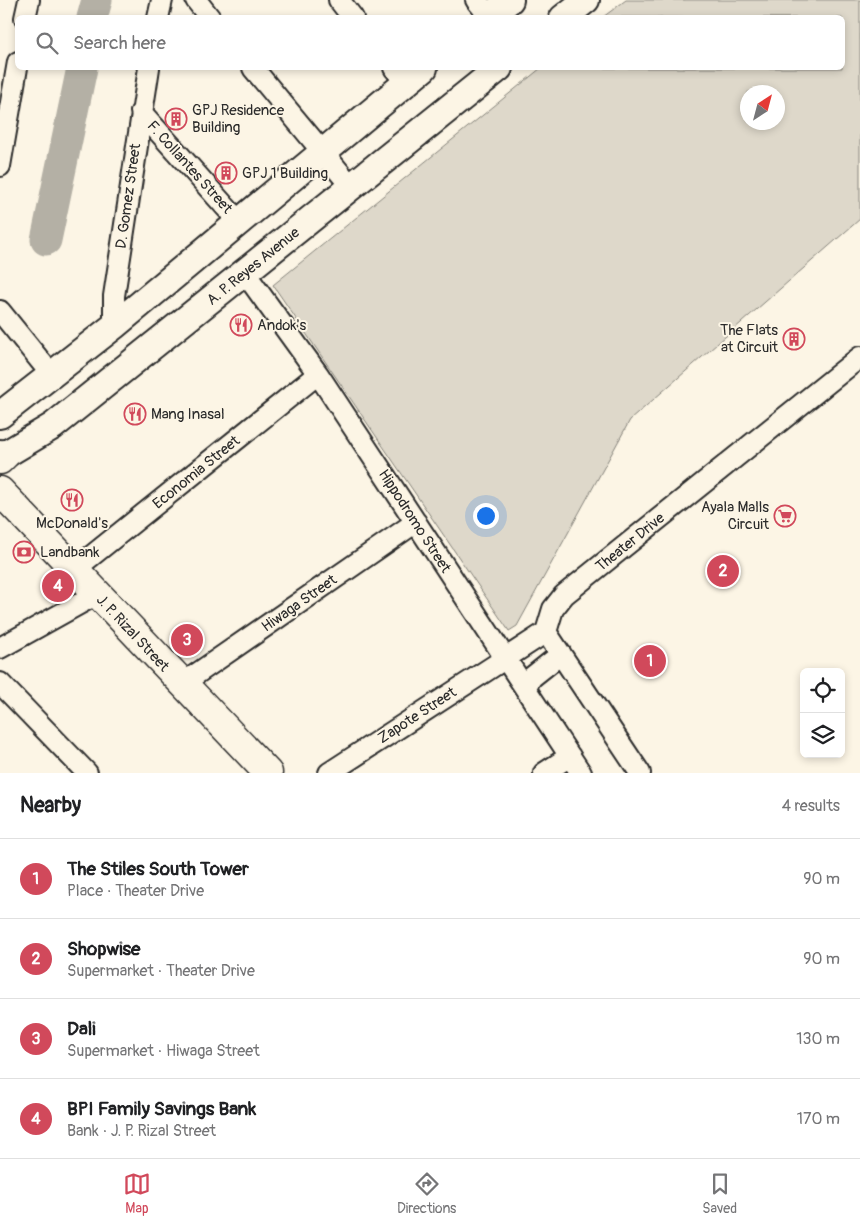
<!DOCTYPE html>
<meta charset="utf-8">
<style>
body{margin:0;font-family:Pangolin,sans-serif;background:#f2f2f2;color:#202124}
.controls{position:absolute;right:15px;bottom:15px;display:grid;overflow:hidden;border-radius:8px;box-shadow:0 2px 8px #0003}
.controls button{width:45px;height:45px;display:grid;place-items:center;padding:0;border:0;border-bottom:1px solid #e0e0e0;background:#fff;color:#202124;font:25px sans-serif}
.compass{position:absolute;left:740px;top:85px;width:45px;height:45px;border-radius:50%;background:#fff;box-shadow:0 2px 8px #0003;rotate:36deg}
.you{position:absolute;left:485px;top:515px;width:18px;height:18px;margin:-12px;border:4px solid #fff;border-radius:50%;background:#1a73e8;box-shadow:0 0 0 8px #1a73e833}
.badge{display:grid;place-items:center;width:32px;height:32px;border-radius:50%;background:#d1495b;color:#fff;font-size:16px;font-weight:700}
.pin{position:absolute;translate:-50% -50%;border:2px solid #fff;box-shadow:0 1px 5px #0006}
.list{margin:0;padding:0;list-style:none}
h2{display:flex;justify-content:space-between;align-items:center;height:65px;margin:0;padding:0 20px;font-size:21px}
h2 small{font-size:16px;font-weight:400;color:#757577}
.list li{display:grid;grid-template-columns:32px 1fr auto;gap:15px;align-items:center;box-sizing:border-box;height:80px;padding:0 20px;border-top:1px solid #e0e0e0}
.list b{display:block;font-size:19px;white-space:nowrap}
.list p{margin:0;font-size:16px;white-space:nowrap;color:#757577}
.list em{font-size:16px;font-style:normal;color:#757577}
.icon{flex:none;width:28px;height:28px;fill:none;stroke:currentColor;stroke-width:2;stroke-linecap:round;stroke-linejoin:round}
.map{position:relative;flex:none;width:860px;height:773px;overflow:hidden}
.search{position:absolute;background:#fff;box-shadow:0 2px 8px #0003;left:15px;right:15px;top:15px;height:55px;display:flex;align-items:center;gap:12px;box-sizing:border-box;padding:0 18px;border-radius:8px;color:#757577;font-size:19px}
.sheet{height:385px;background:#fff}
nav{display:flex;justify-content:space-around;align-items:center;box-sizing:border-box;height:70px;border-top:1px solid #e0e0e0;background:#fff;font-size:14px;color:#757577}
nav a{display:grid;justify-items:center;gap:2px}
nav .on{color:#d1495b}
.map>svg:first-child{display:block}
.green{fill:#ded8ca;stroke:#84827a;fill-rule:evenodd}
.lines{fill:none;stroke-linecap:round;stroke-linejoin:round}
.river{stroke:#b4b0a5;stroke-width:31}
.minor-casing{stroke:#2b2b2b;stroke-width:24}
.tertiary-casing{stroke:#2b2b2b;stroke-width:30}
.secondary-casing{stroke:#2b2b2b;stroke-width:31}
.minor{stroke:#fcf5e5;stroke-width:20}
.tertiary{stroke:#fcf5e5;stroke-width:26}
.secondary{stroke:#fcf5e5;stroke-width:28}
.labels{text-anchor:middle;stroke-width:4;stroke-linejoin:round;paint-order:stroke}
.poi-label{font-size:15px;fill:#2b2b2b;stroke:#fcf5e5;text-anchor:start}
.street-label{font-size:15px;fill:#2b2b2b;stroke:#fcf5e5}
</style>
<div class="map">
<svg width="860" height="773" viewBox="0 0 860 773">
<rect width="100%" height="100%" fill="#fcf5e5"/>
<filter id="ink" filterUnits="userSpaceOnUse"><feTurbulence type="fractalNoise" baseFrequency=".02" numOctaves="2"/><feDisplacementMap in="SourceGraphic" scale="10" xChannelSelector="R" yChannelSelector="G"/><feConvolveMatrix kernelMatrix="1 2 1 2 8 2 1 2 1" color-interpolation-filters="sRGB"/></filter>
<g filter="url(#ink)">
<path class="green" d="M626 0H860V219L630 420 517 626 509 631 273 285 541 68H842V18L603 17ZM748 92H778V122H748Z"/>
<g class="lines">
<path class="river" d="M92 18 97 0
M46 240 82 68"/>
<g class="minor-casing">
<path id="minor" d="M196 0 210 18
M339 0 353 18
M476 0 489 16
M25 18 29 0
M158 18 162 0
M253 68 350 185
M394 68 406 82
M141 112 239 222
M0 166 18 62
M245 273 318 374 581 773
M0 311 51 374
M114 326V296L149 68
M74 570 318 374
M546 632 553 609 564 595 860 357
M546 632 640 773
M0 648 97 594
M0 683 87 773
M182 684 416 522
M525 687 532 677 561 654
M329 773 546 632
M544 773 570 756"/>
</g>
<g class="tertiary-casing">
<path id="tertiary" d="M487 18 510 0
M563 18 586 0
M0 415 114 326 424 68
M0 453 6 454 53 426 499 68"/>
</g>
<g class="secondary-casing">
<path id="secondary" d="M0 460 6 454
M0 491 268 773"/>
</g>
<use href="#minor" class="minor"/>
<use href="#tertiary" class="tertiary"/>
<use href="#secondary" class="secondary"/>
</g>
</g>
<defs>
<g id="building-ring" transform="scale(1.125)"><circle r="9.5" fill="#fcf5e5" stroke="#d1495b" stroke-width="1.5"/><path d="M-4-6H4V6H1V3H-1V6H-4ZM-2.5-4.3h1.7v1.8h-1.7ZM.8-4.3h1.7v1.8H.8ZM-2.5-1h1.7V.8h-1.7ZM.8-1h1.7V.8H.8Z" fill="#d1495b"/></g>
<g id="restaurant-ring" transform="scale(1.125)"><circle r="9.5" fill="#fcf5e5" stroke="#d1495b" stroke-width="1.5"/><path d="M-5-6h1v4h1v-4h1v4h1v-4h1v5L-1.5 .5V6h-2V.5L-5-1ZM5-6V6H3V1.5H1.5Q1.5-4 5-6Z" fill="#d1495b"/></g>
<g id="supermarket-ring" transform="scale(1.125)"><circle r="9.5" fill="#fcf5e5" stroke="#d1495b" stroke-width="1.5"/><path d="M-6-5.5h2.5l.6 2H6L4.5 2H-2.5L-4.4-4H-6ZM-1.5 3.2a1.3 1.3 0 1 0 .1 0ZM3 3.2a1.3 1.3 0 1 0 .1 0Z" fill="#d1495b"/></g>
<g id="bank-ring" transform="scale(1.125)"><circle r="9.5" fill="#fcf5e5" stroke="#d1495b" stroke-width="1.5"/><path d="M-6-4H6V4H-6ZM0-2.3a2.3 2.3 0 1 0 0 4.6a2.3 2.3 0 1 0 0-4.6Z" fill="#d1495b"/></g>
</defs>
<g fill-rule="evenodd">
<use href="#building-ring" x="176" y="119"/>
<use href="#building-ring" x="226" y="173"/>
<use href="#restaurant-ring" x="241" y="325"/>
<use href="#building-ring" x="794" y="339"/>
<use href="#restaurant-ring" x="135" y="414"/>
<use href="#restaurant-ring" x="72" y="500"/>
<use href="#supermarket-ring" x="785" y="516"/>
<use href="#bank-ring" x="24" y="552"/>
</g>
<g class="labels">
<g class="poi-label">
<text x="192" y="115">GPJ Residence<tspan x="192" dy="17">Building</tspan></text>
<text x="242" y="178">GPJ 1 Building</text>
<text x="257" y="330">Andok's</text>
<text x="778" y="335" text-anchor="end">The Flats<tspan x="778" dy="17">at Circuit</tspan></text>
<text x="151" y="419">Mang Inasal</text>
<text x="769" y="512" text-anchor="end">Ayala Malls<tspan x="769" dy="17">Circuit</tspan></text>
<text x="72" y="528" text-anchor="middle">McDonald's</text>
<text x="40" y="557">Landbank</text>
</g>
<g class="street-label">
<text transform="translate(190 167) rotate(48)" y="5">F. Collantes Street</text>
<text transform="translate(128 196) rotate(-82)" y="5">D. Gomez Street</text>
<text transform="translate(253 266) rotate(-39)" y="5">A. P. Reyes Avenue</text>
<text transform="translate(196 472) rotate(-39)" y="5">Economia Street</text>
<text transform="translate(415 521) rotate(57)" y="5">Hippodromo Street</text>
<text transform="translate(630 542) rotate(-39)" y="5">Theater Drive</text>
<text transform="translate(299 603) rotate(-35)" y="5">Hiwaga Street</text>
<text transform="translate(133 633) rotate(47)" y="5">J. P. Rizal Street</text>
<text transform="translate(417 715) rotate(-33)" y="5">Zapote Street</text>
</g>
</g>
</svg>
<div class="controls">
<button><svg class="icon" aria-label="locate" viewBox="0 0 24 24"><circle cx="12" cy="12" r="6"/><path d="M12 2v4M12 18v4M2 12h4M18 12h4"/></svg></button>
<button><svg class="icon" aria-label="layers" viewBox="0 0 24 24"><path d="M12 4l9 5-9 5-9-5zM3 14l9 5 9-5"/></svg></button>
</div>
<svg class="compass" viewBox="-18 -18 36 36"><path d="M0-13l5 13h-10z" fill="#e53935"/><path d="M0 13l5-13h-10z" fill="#757577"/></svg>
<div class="you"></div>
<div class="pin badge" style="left:650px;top:661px">1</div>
<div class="pin badge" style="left:723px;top:571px">2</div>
<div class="pin badge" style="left:187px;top:640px">3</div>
<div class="pin badge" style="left:58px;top:586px">4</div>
<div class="search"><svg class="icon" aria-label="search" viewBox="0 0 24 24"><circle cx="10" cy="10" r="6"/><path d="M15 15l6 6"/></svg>Search here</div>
</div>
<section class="sheet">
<h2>Nearby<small>4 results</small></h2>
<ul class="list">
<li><span class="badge">1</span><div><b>The Stiles South Tower</b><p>Place · Theater Drive</p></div><em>90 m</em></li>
<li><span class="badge">2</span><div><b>Shopwise</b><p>Supermarket · Theater Drive</p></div><em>90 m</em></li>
<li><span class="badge">3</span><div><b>Dali</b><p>Supermarket · Hiwaga Street</p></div><em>130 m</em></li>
<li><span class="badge">4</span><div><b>BPI Family Savings Bank</b><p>Bank · J. P. Rizal Street</p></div><em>170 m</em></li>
</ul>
</section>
<nav>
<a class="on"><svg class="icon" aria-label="map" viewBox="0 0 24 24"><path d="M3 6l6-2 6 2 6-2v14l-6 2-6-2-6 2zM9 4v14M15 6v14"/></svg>Map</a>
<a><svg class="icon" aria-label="directions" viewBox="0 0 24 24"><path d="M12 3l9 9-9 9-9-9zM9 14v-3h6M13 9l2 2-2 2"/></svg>Directions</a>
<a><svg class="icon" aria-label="saved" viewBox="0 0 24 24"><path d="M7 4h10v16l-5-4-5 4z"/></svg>Saved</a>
</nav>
